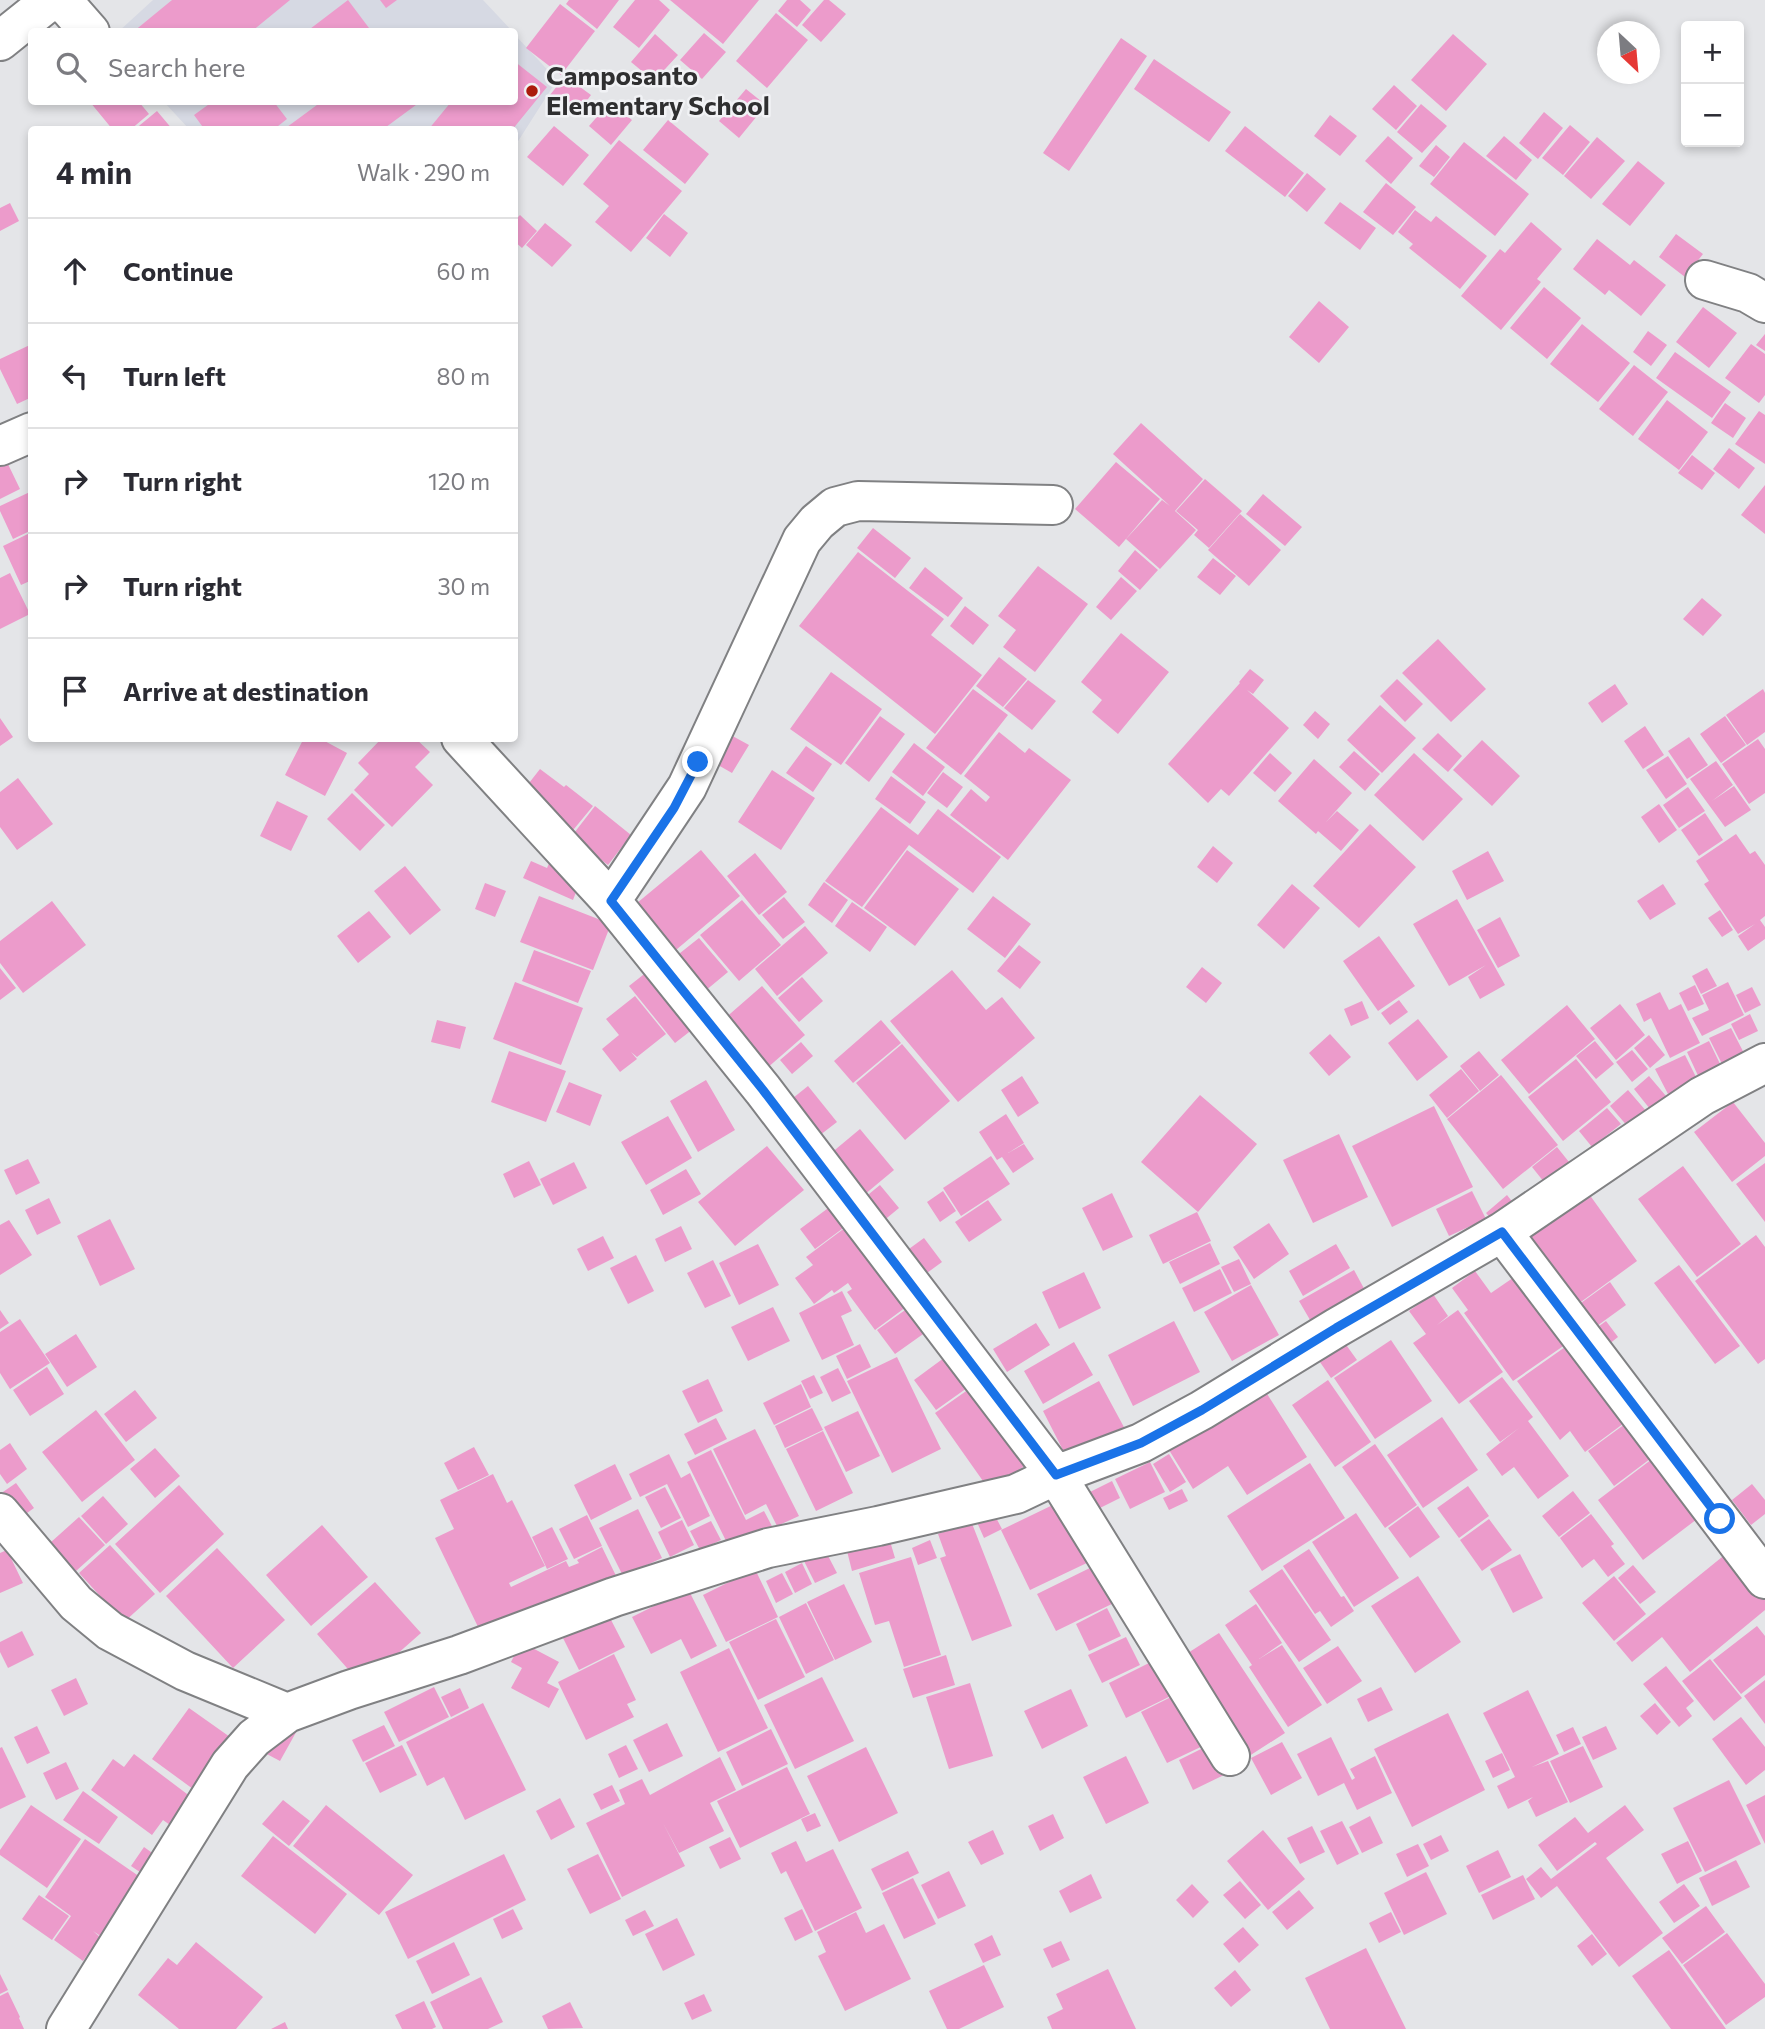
<!DOCTYPE html>
<meta charset="utf-8">
<style>
body{margin:0;font-family:Commissioner,sans-serif;background:#f7f7f7;color:#2b2b33}
.controls{position:absolute;right:21px;top:21px;display:grid;overflow:hidden;border-radius:7px;box-shadow:0 4px 10px #0003}
.controls button{width:63px;height:63px;display:grid;place-items:center;padding:0;border:0;border-bottom:2px solid #e1e1e2;background:#fff;color:#2b2b33;font:35px sans-serif}
.compass{position:absolute;left:1597px;top:21px;width:63px;height:63px;border-radius:50%;background:#fff;box-shadow:0 4px 10px #0003;rotate:154deg}
.stop{position:absolute;width:21px;height:21px;margin:-16px;border:5px solid #1a73e8;border-radius:50%;background:#fff}
.stop.end{background:#1a73e8;border-color:#fff;box-shadow:0 2px 7px #0008}
.list{margin:0;padding:0;list-style:none}
h2{display:flex;justify-content:space-between;align-items:center;height:91px;margin:0;padding:0 28px;font-size:30px}
h2 small{font-size:23px;font-weight:400;color:#7c7c81}
.list li{display:grid;grid-template-columns:46px 1fr auto;gap:21px;align-items:center;box-sizing:border-box;height:105px;padding:0 28px;border-top:2px solid #e1e1e2}
.list b{display:block;font-size:26px;white-space:nowrap}
.list em{font-size:23px;font-style:normal;color:#7c7c81}
.icon{flex:none;width:38px;height:38px;fill:none;stroke:currentColor;stroke-width:2;stroke-linecap:round;stroke-linejoin:round}
.map{position:relative;flex:none;width:1765px;height:2029px;overflow:hidden}
.search{position:absolute;background:#fff;box-shadow:0 4px 10px #0003;left:28px;top:28px;width:490px;height:77px;display:flex;align-items:center;gap:18px;box-sizing:border-box;padding:0 24px;border-radius:7px;color:#7c7c81;font-size:26px}
.panel{position:absolute;background:#fff;box-shadow:0 4px 10px #0003;left:28px;top:126px;width:490px;height:616px;border-radius:7px}
.map>svg:first-child{display:block}
.built{fill:#d6d9e3}
.building{fill:#ec9bcb}
.lines{fill:none;stroke-linecap:round;stroke-linejoin:round}
.minor-casing{stroke:#808183;stroke-width:42}
.minor{stroke:#fff;stroke-width:38}
.route{stroke:#1a73e8;stroke-width:9}
.poi-dot{fill:#ab1b0b;stroke:#f1f2f5;stroke-width:2.5}
.labels{text-anchor:middle;stroke-width:5;stroke-linejoin:round;paint-order:stroke}
.poi-label{font-size:26px;font-weight:bold;fill:#2f2f30;stroke:#f1f2f5;text-anchor:start}
</style>
<div class="map">
<svg width="1765" height="2029" viewBox="0 0 1765 2029">
<rect width="100%" height="100%" fill="#e4e5e8"/>
<path class="built" d="M153 0H483L512 31 118 32Z
M515 35 557 80 515 146 514 130 189 129 164 102H514Z"/>
<path class="building" d="M172 0H290L251 32H133Z
M348 0 372 32H306Z
M380 0H397L386 8Z
M569 0H619L597 29 566 4Z
M635 0H659L670 10 639 48 613 27Z
M670 0H759L723 44Z
M787 0H800L811 10 797 27 778 11Z
M824 0H829L846 14 821 42 802 25Z
M560 4 595 31 561 75 526 48Z
M776 13 808 40 767 88 736 61Z
M704 33 726 52 702 79 680 60Z
M655 34 678 55 654 81 631 62Z
M1453 34 1487 64 1446 111 1411 80Z
M1121 38 1147 56 1069 171 1043 153Z
M1154 59 1231 112 1209 142 1134 89Z
M514 61 547 87 512 130H428L451 102H514Z
M565 76 591 95 576 115 550 95Z
M1394 85 1417 106 1396 130 1372 109Z
M746 89 766 105 739 138 719 121Z
M90 102H139L149 114 130 130H113Z
M212 102H274L287 119 273 130H205L194 115Z
M321 102H420L382 130H283Z
M610 102 632 120 611 145 589 126Z
M1421 104 1447 126 1422 153 1397 132Z
M157 111 173 130H134Z
M1544 112 1563 128 1538 159 1519 143Z
M1330 115 1357 136 1340 156 1314 136Z
M668 120 709 154 685 184 643 150Z
M1570 125 1590 142 1563 175 1542 158Z
M554 126 589 155 563 186 527 157Z
M1245 126 1304 173 1285 197 1225 151Z
M1388 136 1413 158 1391 184 1365 161Z
M1504 136 1532 160 1516 180 1486 156Z
M1597 137 1625 161 1591 199 1564 176Z
M619 140 682 191 631 252 595 222 609 206 583 184Z
M1464 142 1529 194 1495 236 1430 184Z
M1436 145 1450 157 1434 177 1419 166Z
M1638 161 1665 183 1630 226 1602 204Z
M1307 173 1326 189 1307 212 1288 196Z
M1386 183 1416 207 1393 235 1363 212Z
M1340 202 1376 228 1360 250 1324 223Z
M10 203 19 221 0 231V208Z
M1415 210 1431 222 1436 216 1487 256 1460 289 1409 248 1413 244 1398 232Z
M664 214 688 233 670 257 646 238Z
M520 215 537 231 522 248 514 241V221Z
M1531 222 1562 249 1537 279 1541 282 1501 330 1461 296 1500 249 1505 253Z
M545 223 572 245 552 267 526 245Z
M1676 234 1703 254 1685 277 1659 257Z
M1597 239 1630 265 1634 260 1666 285 1641 316 1609 290 1605 295 1573 269Z
M1544 287 1581 318 1547 359 1510 328Z
M1319 301 1349 327 1319 363 1289 337Z
M1703 307 1737 333 1709 368 1676 342Z
M1582 324 1630 363 1598 402 1550 364Z
M1648 331 1667 345 1651 366 1633 352Z
M1765 334V351L1756 345Z
M32 344V397L17 404 0 369V359Z
M1751 344 1765 354V395L1759 403 1725 378Z
M1675 352 1731 392 1712 418 1656 378Z
M1634 365 1668 392 1633 436 1599 409Z
M1667 400 1708 432 1679 470 1638 439Z
M1725 403 1746 418 1733 438 1711 423Z
M1759 411 1765 415V464L1735 444Z
M1141 423 1203 479 1175 511 1196 530 1160 569 1126 539 1162 500 1170 506 1113 454Z
M1729 448 1755 468 1739 489 1713 469Z
M1692 455 1715 473 1702 490 1678 473Z
M6 460 20 489 0 499V463Z
M1116 462 1160 499 1119 547 1075 509Z
M1205 479 1242 511 1209 548 1194 535 1198 530 1176 511Z
M1765 485V534L1741 515Z
M32 491V530L13 539 0 511V506Z
M1263 494 1302 527 1285 546 1246 514Z
M1240 514 1281 550 1249 586 1208 550Z
M873 528 911 558 895 578 857 548Z
M32 532V580L21 585 3 546Z
M1135 550 1158 570 1140 590 1118 571Z
M858 552 944 619 931 635 982 675 935 734 799 626Z
M1213 558 1236 576 1220 595 1197 577Z
M1038 566 1088 604 1035 672 1003 647 1016 630 998 616Z
M925 567 963 598 948 617 909 588Z
M10 573 30 614 0 629V578Z
M1121 577 1137 591 1111 620 1096 607Z
M1702 598 1722 615 1703 636 1683 619Z
M965 606 989 625 973 645 950 626Z
M1121 633 1169 672 1118 734 1092 712 1102 700 1081 682Z
M1438 639 1486 689 1451 722 1402 673Z
M999 657 1027 679 1003 707 976 686Z
M1250 669 1264 680 1253 694 1247 690 1289 728 1229 796 1221 789 1208 803 1168 764 1240 683 1239 682Z
M831 672 882 709 841 765 790 729Z
M1397 679 1423 704 1405 722 1380 696Z
M1028 680 1056 701 1032 730 1004 708Z
M1615 684 1628 704 1602 723 1588 703Z
M973 689 1008 715 961 775 926 748Z
M1763 689 1765 693V732L1747 745 1726 715Z
M1380 705 1416 738 1382 773 1347 740Z
M1315 711 1330 724 1318 739 1303 725Z
M880 716 905 734 869 782 845 763Z
M1725 716 1746 745 1721 763 1700 734Z
M0 718 13 737 0 746Z
M1645 726 1664 755 1643 769 1624 741Z
M999 732 1025 753 1029 748 1071 780 1008 860 950 815 971 789 986 802 990 797 964 776Z
M727 733 749 745 732 773 711 761Z
M1438 733 1462 756 1448 772 1422 749Z
M1689 737 1708 765 1687 779 1668 751Z
M304 738H319L347 753 325 796 285 775Z
M382 738H415L430 752 415 767 433 785 392 827 354 790 369 774 358 763Z
M1758 739 1765 749V793L1749 804 1722 764Z
M1482 740 1520 776 1492 806 1453 770Z
M914 743 945 767 923 796 892 772Z
M806 746 832 764 813 792 786 773Z
M1354 751 1380 774 1365 791 1339 767Z
M1270 753 1292 773 1275 792 1253 773Z
M1414 753 1463 799 1423 841 1374 795Z
M1668 756 1687 784 1666 799 1646 770Z
M1314 759 1352 793 1326 822 1337 811 1359 830 1341 851 1318 831 1316 834 1278 801Z
M1716 761 1733 785 1712 801 1734 786 1751 810 1725 827 1690 779Z
M540 769 564 787 566 785 593 806 569 835 522 792Z
M772 770 815 798 781 850 738 822Z
M943 772 963 787 947 808 927 793Z
M891 776 926 802 910 824 875 799Z
M18 778 53 824 17 850 0 827V792Z
M1688 787 1705 811 1679 828 1663 805Z
M352 793 385 825 360 851 327 819Z
M277 801 308 816 291 851 260 836Z
M1659 804 1677 830 1659 843 1641 817Z
M595 806 631 835 608 865 571 837Z
M881 807 918 835 938 809 1001 857 973 893 909 845 862 907 825 881Z
M1705 813 1723 840 1699 856 1681 830Z
M1370 824 1416 867 1359 928 1313 886Z
M1736 834 1750 854 1755 851 1765 865V916L1760 920 1765 927V939L1748 951 1738 936 1755 924 1738 934 1704 884 1709 881 1696 861Z
M1213 846 1233 863 1217 883 1197 867Z
M701 850 740 896 670 955 631 908Z
M907 850 959 889 915 946 864 908Z
M1488 851 1504 881 1467 900 1452 871Z
M755 853 787 892 759 915 727 876Z
M531 861 547 868 550 861 583 874 573 900 523 878Z
M405 866 441 910 410 935 374 891Z
M824 882 848 900 832 923 808 905Z
M485 883 506 891 495 917 475 909Z
M1292 884 1320 908 1284 949 1257 925Z
M1663 884 1676 904 1650 920 1637 901Z
M539 896 611 924 593 970 520 942Z
M993 896 1031 924 1005 958 967 929Z
M784 897 805 922 783 939 762 915Z
M1457 899 1505 985 1480 999 1468 977 1486 965 1449 986 1413 924Z
M742 900 781 945 739 981 700 935Z
M52 901 86 945 23 993 0 963V941Z
M852 902 887 927 870 952 835 926Z
M1720 910 1733 930 1722 937 1708 918Z
M369 911 391 937 358 963 337 936Z
M1500 917 1520 956 1498 968 1477 930Z
M805 926 828 953 777 996 755 969Z
M1379 936 1415 986 1378 1011 1343 961Z
M699 938 728 972 699 996 670 961Z
M1019 945 1041 962 1020 989 997 971Z
M534 950 591 971 578 1003 522 981Z
M657 964 702 1022 675 1043 629 986Z
M1202 967 1222 983 1206 1003 1186 987Z
M0 968 16 988 0 1000Z
M1707 968 1717 986 1701 994 1692 976Z
M952 970 986 1010 1002 997 1035 1038 958 1102 890 1021Z
M802 977 823 1001 799 1022 778 998Z
M515 982 583 1008 561 1065 493 1039Z
M1728 982 1744 1015 1702 1036 1692 1018 1709 1010 1702 995Z
M1695 985 1704 1004 1688 1011 1679 993Z
M762 986 805 1035 766 1069 723 1020Z
M1752 987 1761 1005 1745 1013 1736 995Z
M1660 992 1669 1010 1681 1004 1700 1043 1670 1058 1651 1018 1644 1022 1636 1004Z
M635 996 666 1034 637 1057 631 1052 637 1059 620 1072 602 1049 619 1035 606 1019Z
M1399 1000 1408 1012 1390 1025 1381 1013Z
M1362 1001 1369 1018 1351 1026 1344 1009Z
M1620 1004 1645 1035 1616 1060 1590 1028Z
M1567 1005 1595 1039 1529 1094 1501 1060Z
M1750 1014 1758 1031 1739 1040 1731 1024Z
M1418 1019 1448 1057 1417 1081 1388 1043Z
M437 1020 466 1027 460 1049 431 1042Z
M881 1020 901 1043 853 1083 834 1061Z
M1731 1028 1746 1057 1724 1068 1709 1038Z
M1330 1034 1351 1057 1329 1076 1309 1053Z
M1649 1035 1665 1055 1650 1068 1634 1048Z
M1595 1041 1614 1064 1596 1079 1576 1056Z
M1709 1041 1723 1070 1701 1082 1687 1052Z
M801 1042 813 1056 792 1074 780 1060Z
M902 1044 950 1101 905 1140 856 1083Z
M1632 1050 1648 1069 1632 1082 1616 1062Z
M509 1051 566 1071 546 1122 491 1102Z
M1479 1051 1499 1075 1480 1091 1460 1066Z
M1685 1055 1697 1079 1668 1094 1655 1069Z
M1576 1059 1611 1102 1563 1141 1528 1097Z
M1461 1069 1479 1091 1447 1118 1429 1095Z
M1501 1075 1558 1145 1503 1189 1447 1119Z
M1022 1076 1039 1103 1018 1117 1001 1090Z
M1649 1076 1666 1096 1650 1109 1634 1089Z
M706 1080 735 1130 698 1152 670 1101Z
M569 1082 602 1095 590 1126 556 1112Z
M808 1086 837 1122 811 1142 783 1106Z
M1628 1090 1647 1112 1629 1128 1610 1106Z
M1200 1095 1257 1144 1198 1212 1141 1162Z
M1733 1102 1765 1143V1156L1732 1182 1694 1132Z
M1434 1106 1473 1187 1392 1227 1352 1146Z
M1607 1108 1621 1124 1592 1147 1579 1131Z
M1006 1114 1024 1143 1008 1153 1024 1144 1034 1159 1013 1173 1002 1157 997 1160 979 1132Z
M668 1116 692 1158 646 1185 621 1142Z
M860 1129 894 1170 864 1195 830 1154Z
M1339 1134 1368 1197 1313 1223 1283 1160Z
M767 1146 804 1190 735 1246 698 1202Z
M1557 1147 1573 1167 1548 1187 1532 1167Z
M991 1156 1010 1184 961 1216 943 1188Z
M28 1159 40 1183 16 1195 4 1170Z
M529 1161 541 1185 514 1198 503 1174Z
M574 1162 587 1188 553 1205 540 1179Z
M1765 1163V1222L1736 1184Z
M1683 1166 1741 1244 1697 1277 1638 1199Z
M686 1169 701 1194 663 1215 650 1190Z
M880 1185 899 1208 876 1227 858 1203Z
M943 1191 956 1211 940 1222 927 1202Z
M1472 1191 1486 1219 1449 1236 1436 1209Z
M1112 1193 1133 1237 1103 1251 1082 1208Z
M1589 1194 1637 1261 1574 1307 1525 1240Z
M1507 1195 1521 1213 1501 1230 1486 1213Z
M49 1198 61 1223 37 1235 25 1210Z
M988 1200 1002 1220 969 1242 955 1222Z
M831 1206 846 1226 815 1249 800 1229Z
M1197 1212 1211 1241 1163 1264 1149 1235Z
M110 1219 135 1269 100 1286 77 1236Z
M9 1220 32 1255 0 1275V1225Z
M1269 1223 1289 1254 1254 1279 1233 1247Z
M681 1226 692 1249 665 1262 655 1239Z
M846 1227 906 1307 875 1330 847 1292 852 1289 848 1283 834 1293 832 1290 814 1304 795 1278 813 1265 806 1257Z
M1756 1235 1765 1247V1359L1758 1364 1695 1281Z
M603 1236 614 1258 588 1271 577 1249Z
M924 1238 942 1262 920 1278 902 1254Z
M1210 1243 1220 1264 1180 1284 1169 1262Z
M758 1244 779 1285 739 1305 719 1263Z
M1336 1244 1350 1268 1303 1296 1289 1271Z
M636 1255 654 1291 628 1304 610 1268Z
M1239 1259 1251 1284 1234 1292 1221 1267Z
M713 1260 731 1296 705 1308 687 1273Z
M1679 1265 1740 1346 1715 1364 1654 1283Z
M1220 1269 1232 1293 1194 1312 1182 1288Z
M1354 1270 1367 1294 1313 1325 1299 1301Z
M1475 1271 1491 1293 1523 1271 1572 1340 1513 1381 1464 1313 1468 1310 1452 1288Z
M1084 1272 1101 1308 1059 1329 1042 1292Z
M1610 1282 1626 1305 1590 1331 1574 1308Z
M1251 1285 1279 1335 1232 1361 1204 1312Z
M842 1291 852 1311 841 1316 854 1345 822 1360 799 1313Z
M1433 1294 1448 1316 1437 1325 1458 1310 1503 1372 1459 1404 1413 1343 1426 1334 1409 1311Z
M773 1307 790 1341 748 1361 731 1327Z
M908 1308 926 1332 895 1354 877 1330Z
M0 1310 9 1323 0 1329Z
M20 1319 50 1363 10 1389 0 1373V1332Z
M1174 1321 1200 1372 1133 1406 1108 1355Z
M1606 1321 1618 1337 1604 1348 1591 1332Z
M1036 1323 1050 1345 1007 1372 993 1349Z
M76 1334 97 1367 67 1387 45 1354Z
M1339 1335 1357 1360 1331 1378 1313 1352Z
M1391 1340 1432 1401 1375 1439 1334 1378Z
M1575 1340 1631 1418 1585 1452 1570 1431 1560 1440 1517 1381Z
M1074 1342 1093 1375 1043 1404 1024 1371Z
M860 1344 871 1367 847 1379 836 1356Z
M952 1352 974 1383 936 1410 914 1380Z
M897 1357 941 1449 892 1473 847 1381Z
M47 1367 64 1394 30 1416 13 1390Z
M838 1368 851 1393 832 1402 820 1377Z
M814 1375 823 1393 810 1399 801 1381Z
M1502 1377 1533 1417 1528 1421 1569 1476 1538 1499 1514 1467 1502 1476 1486 1454 1519 1428 1500 1442 1469 1401Z
M708 1379 723 1411 698 1423 682 1391Z
M1328 1380 1371 1442 1335 1467 1292 1405Z
M1099 1381 1125 1429 1068 1460 1043 1411Z
M979 1382 1034 1459 990 1491 935 1413Z
M801 1384 811 1407 774 1425 763 1403Z
M1264 1389 1307 1457 1247 1495 1228 1466 1193 1489 1169 1450Z
M135 1390 157 1418 126 1442 104 1414Z
M812 1408 823 1430 785 1448 775 1426Z
M96 1410 135 1460 82 1502 42 1452Z
M858 1411 880 1456 846 1472 824 1427Z
M1442 1417 1478 1470 1423 1508 1387 1455Z
M716 1418 727 1439 695 1455 684 1434Z
M1625 1424 1650 1459 1614 1486 1588 1451Z
M755 1429 799 1516 777 1526 766 1504 745 1515 713 1449Z
M823 1431 853 1493 816 1511 786 1449Z
M10 1443 27 1469 7 1484 0 1474V1450Z
M1375 1444 1417 1505 1385 1528 1342 1467Z
M474 1447 489 1475 458 1490 444 1463Z
M155 1448 180 1476 155 1498 130 1469Z
M711 1450 746 1520 764 1511 774 1530 731 1551 687 1462Z
M1660 1453 1705 1513 1643 1560 1598 1500Z
M669 1454 681 1478 690 1473 710 1516 688 1527 667 1484 640 1497 629 1474Z
M1169 1454 1186 1482 1170 1492 1153 1464Z
M1150 1462 1165 1492 1130 1509 1115 1479Z
M1310 1463 1345 1518 1262 1571 1227 1516Z
M615 1464 632 1499 591 1520 574 1485Z
M493 1474 507 1503 512 1500 545 1566 509 1583 511 1587 566 1561 569 1567 579 1563 577 1560 602 1547 619 1582 529 1624 523 1610 480 1631 435 1538 454 1529 440 1500Z
M1112 1481 1120 1498 1084 1516 1076 1499Z
M16 1483 34 1508 13 1523 0 1504V1494Z
M1752 1484 1765 1500V1514L1751 1525 1732 1500Z
M179 1485 224 1534 160 1593 115 1544Z
M1468 1486 1489 1516 1459 1538 1437 1508Z
M665 1487 681 1518 661 1528 645 1497Z
M1182 1489 1188 1501 1169 1510 1163 1498Z
M1573 1491 1590 1513 1559 1537 1542 1516Z
M103 1496 128 1524 106 1544 81 1516Z
M1061 1501 1091 1561 1030 1590 1001 1530Z
M1418 1506 1440 1537 1410 1558 1388 1528Z
M638 1509 662 1558 623 1576 599 1528Z
M993 1512 1002 1529 984 1538 976 1520Z
M1356 1513 1399 1578 1354 1607 1312 1542Z
M1591 1514 1614 1544 1611 1546 1625 1564 1608 1577 1594 1559 1582 1568 1560 1538Z
M587 1515 602 1546 574 1559 559 1529Z
M79 1517 105 1545 76 1571 50 1543Z
M1489 1519 1512 1550 1482 1571 1460 1540Z
M682 1520 694 1545 670 1557 658 1532Z
M711 1521 721 1540 700 1550 690 1531Z
M971 1521 1012 1626 972 1641 940 1558 946 1556 938 1534Z
M322 1525 368 1577 311 1626 266 1575Z
M552 1527 568 1559 547 1569 532 1537Z
M887 1531 895 1558 852 1571 845 1543Z
M930 1540 937 1558 918 1565 912 1548Z
M110 1545 155 1594 124 1622 79 1573Z
M217 1548 285 1620 233 1668 166 1596Z
M1309 1549 1341 1597 1344 1596 1354 1611 1331 1627 1320 1611 1315 1614 1283 1566Z
M7 1550 23 1583 0 1593V1553Z
M825 1550 837 1573 815 1583 804 1561Z
M1727 1553 1765 1599V1610L1690 1672 1662 1637 1632 1662 1616 1643Z
M1520 1554 1543 1598 1513 1613 1490 1569Z
M911 1557 941 1655 904 1667 889 1621 875 1625 859 1573Z
M802 1563 812 1584 795 1593 785 1572Z
M1100 1563 1118 1601 1056 1631 1037 1594Z
M1633 1565 1656 1592 1640 1604 1618 1578Z
M755 1569 778 1617 726 1642 703 1595Z
M1282 1569 1331 1640 1299 1662 1249 1591Z
M782 1573 793 1594 776 1603 766 1581Z
M1418 1576 1461 1642 1415 1673 1371 1606Z
M1614 1576 1646 1614 1614 1641 1582 1603Z
M375 1582 421 1633 362 1685 317 1634Z
M844 1584 872 1642 835 1660 807 1602Z
M688 1589 717 1646 691 1659 681 1639 651 1654 632 1617Z
M806 1603 834 1660 806 1674 779 1617Z
M1256 1604 1282 1643 1259 1659 1282 1645 1322 1705 1288 1727 1249 1667 1252 1665 1225 1625Z
M1107 1608 1121 1636 1089 1651 1076 1624Z
M609 1616 625 1647 579 1670 563 1638Z
M776 1619 805 1677 758 1700 729 1642Z
M1757 1626 1765 1636V1675L1741 1694 1713 1660Z
M22 1631 34 1655 8 1668 0 1652V1642Z
M1219 1633 1285 1733 1243 1760 1177 1660Z
M1126 1637 1140 1665 1102 1683 1088 1655Z
M521 1642 559 1662 547 1683 559 1689 549 1708 511 1688 522 1668 511 1662Z
M1338 1646 1362 1681 1327 1704 1303 1668Z
M729 1648 768 1728 718 1752 680 1672Z
M614 1654 636 1700 627 1704 634 1717 586 1740 558 1682Z
M946 1655 955 1685 913 1698 903 1669Z
M1163 1656 1181 1691 1126 1718 1109 1683Z
M1710 1659 1742 1698 1714 1721 1682 1681Z
M1666 1666 1694 1701 1686 1708 1692 1716 1679 1727 1643 1684Z
M822 1677 854 1741 795 1769 764 1705Z
M76 1678 88 1704 64 1716 51 1690Z
M1765 1680V1724L1744 1696Z
M970 1683 993 1756 949 1769 926 1697Z
M434 1687 449 1717 399 1742 384 1712Z
M1381 1687 1393 1710 1368 1722 1357 1699Z
M460 1688 469 1708 451 1717 441 1697Z
M1071 1689 1088 1726 1042 1749 1024 1711Z
M1528 1690 1559 1754 1532 1767 1548 1761 1568 1802 1536 1817 1528 1801 1533 1797 1508 1809 1497 1786 1515 1777 1483 1713Z
M1181 1692 1207 1744 1167 1763 1141 1712Z
M483 1703 526 1790 465 1820 444 1777 427 1786 406 1742Z
M1655 1703 1671 1722 1657 1735 1640 1716Z
M189 1708 230 1737 193 1789 152 1759Z
M1448 1713 1485 1790 1412 1827 1374 1749Z
M1741 1717 1765 1747V1770L1746 1785 1712 1739Z
M667 1723 683 1756 649 1772 633 1740Z
M384 1725 395 1746 363 1762 352 1740Z
M37 1726 50 1753 27 1764 14 1737Z
M1606 1726 1617 1749 1593 1760 1582 1737Z
M299 1727 280 1761 263 1752Z
M1573 1727 1581 1744 1564 1752 1556 1735Z
M771 1729 788 1764 742 1786 726 1752Z
M1331 1737 1352 1780 1355 1778 1350 1769 1375 1756 1392 1793 1357 1810 1344 1783 1318 1796 1297 1754Z
M1282 1742 1302 1778 1271 1795 1251 1758Z
M402 1745 417 1775 380 1793 365 1763Z
M626 1745 638 1769 619 1778 608 1754Z
M1209 1745 1224 1775 1193 1790 1179 1760Z
M1583 1746 1603 1787 1570 1803 1550 1761Z
M2 1747 26 1797 0 1809V1748Z
M866 1747 898 1813 839 1842 807 1776Z
M1502 1753 1510 1770 1493 1778 1485 1761Z
M134 1754 191 1797 170 1825 163 1820 152 1835 91 1790 113 1759 124 1767Z
M1126 1756 1149 1803 1106 1824 1083 1777Z
M720 1757 736 1790 710 1803 724 1831 679 1853 663 1823 685 1866 622 1897 586 1823 625 1804 619 1790 642 1779 650 1795Z
M66 1762 79 1789 56 1800 43 1773Z
M787 1767 810 1814 740 1848 717 1801Z
M1729 1780 1761 1844 1705 1872 1673 1808Z
M612 1785 620 1801 601 1810 593 1794Z
M83 1791 118 1817 99 1844 63 1820Z
M1765 1795V1844L1746 1805Z
M560 1798 575 1827 551 1840 536 1811Z
M283 1800 310 1821 289 1846 262 1824Z
M31 1805 81 1839 47 1888 0 1855V1850Z
M326 1805 413 1875 379 1915 293 1846Z
M1625 1805 1644 1830 1606 1858 1663 1933 1619 1967 1557 1886 1541 1898 1526 1879 1541 1867 1551 1879 1597 1844 1595 1842 1557 1871 1538 1845 1575 1817 1588 1833Z
M815 1813 821 1826 807 1832 801 1819Z
M1053 1814 1064 1838 1040 1851 1028 1826Z
M1370 1816 1383 1843 1362 1853 1349 1827Z
M1342 1821 1359 1854 1337 1865 1320 1831Z
M1312 1826 1325 1852 1300 1864 1287 1838Z
M993 1830 1004 1854 981 1865 968 1842Z
M1263 1830 1305 1879 1268 1910 1227 1861Z
M1441 1835 1449 1851 1431 1860 1423 1844Z
M273 1836 347 1894 315 1934 241 1876Z
M730 1837 741 1859 720 1869 709 1847Z
M85 1839 143 1879 102 1937 93 1931 100 1937 83 1961 54 1940 71 1916 45 1897Z
M796 1841 806 1862 833 1849 862 1908 815 1931 786 1871 781 1874 771 1853Z
M1688 1841 1702 1871 1677 1884 1661 1854Z
M1418 1844 1429 1866 1407 1877 1396 1854Z
M144 1847 162 1860 150 1879 131 1866Z
M1498 1850 1511 1877 1479 1893 1466 1866Z
M908 1851 919 1873 882 1891 871 1869Z
M504 1854 526 1900 408 1959 385 1912Z
M598 1854 621 1899 590 1914 567 1869Z
M1736 1860 1750 1887 1712 1906 1699 1878Z
M949 1871 966 1906 938 1919 921 1885Z
M1426 1872 1447 1914 1404 1935 1384 1893Z
M1091 1874 1102 1898 1070 1913 1059 1891Z
M1523 1875 1535 1899 1493 1920 1481 1895Z
M913 1878 936 1924 904 1939 882 1893Z
M1240 1881 1261 1905 1245 1919 1223 1895Z
M1192 1884 1209 1902 1193 1918 1176 1900Z
M1684 1884 1700 1906 1674 1923 1659 1902Z
M1299 1890 1314 1908 1287 1930 1272 1912Z
M39 1895 69 1916 52 1940 22 1919Z
M1706 1906 1725 1932 1682 1964 1662 1938Z
M513 1909 523 1929 502 1939 493 1919Z
M802 1909 813 1932 795 1941 784 1918Z
M645 1910 654 1926 633 1936 625 1920Z
M856 1912 866 1933 884 1924 911 1979 845 2011 818 1956 826 1952 817 1932Z
M1391 1912 1401 1932 1379 1943 1369 1923Z
M677 1918 695 1955 663 1971 645 1934Z
M1243 1927 1259 1945 1239 1963 1223 1944Z
M1727 1933 1765 1984V1997L1726 2025 1683 1965Z
M1592 1934 1607 1954 1592 1966 1577 1946Z
M992 1935 1001 1955 983 1963 974 1944Z
M1061 1941 1070 1960 1052 1968 1043 1949Z
M196 1942 263 1997 236 2029H179L138 1995 168 1958 177 1965Z
M454 1942 470 1975 432 1994 416 1961Z
M1366 1948 1406 2029H1330L1305 1978Z
M1669 1950 1726 2029H1671L1632 1976Z
M984 1965 1004 2007 959 2029H947L929 1991Z
M1108 1969 1136 2029H1052L1047 2017 1063 2009 1056 1994Z
M1235 1970 1251 1990 1231 2007 1214 1988Z
M0 1974 8 1990 0 1994Z
M481 1977 503 2022 488 2029H443L430 2002Z
M8 1992 20 2017 19 2018 24 2029H0V1996Z
M704 1994 712 2011 692 2020 684 2003Z
M424 2001 436 2027 432 2029H402L395 2015Z
M570 2002 583 2028 548 2029 542 2016Z
M285 2022 288 2029H271Z"/>
<g class="lines">
<g class="minor-casing">
<path id="minor" d="M0 41 46 4 59 1 68 7 90 32
M1705 280 1748 293 1765 303
M0 446 32 432
M461 738 611 901 763 1090 1056 1475 1230 1756
M611 901 687 787 802 540 817 522 835 507 858 501 1053 505
M1502 1232 1765 1579
M0 1513 76 1603 110 1631 185 1671 287 1713
M66 2029 230 1765 254 1738 287 1713 349 1690 459 1655 614 1597 768 1548 878 1526 1016 1494 1056 1475 1141 1443 1202 1410 1336 1328 1502 1232 1702 1096 1765 1063"/>
</g>
<use href="#minor" class="minor"/>
</g>
<g class="lines">
<path class="route" d="M698 762 674 808 611 901 763 1090 1056 1475 1141 1443 1202 1410 1336 1328 1502 1232 1720 1519"/>
</g>
<circle class="poi-dot" cx="532" cy="91" r="7"/>
<g class="labels">
<g class="poi-label">
<text x="546" y="85">Camposanto<tspan x="546" dy="30">Elementary School</tspan></text>
</g>
</g>
</svg>
<div class="controls">
<button>+</button>
<button>−</button>
</div>
<svg class="compass" viewBox="-18 -18 36 36"><path d="M0-13l5 13h-10z" fill="#e53935"/><path d="M0 13l5-13h-10z" fill="#7c7c81"/></svg>
<div class="stop" style="left:1720px;top:1519px"></div>
<div class="stop end" style="left:698px;top:762px"></div>
<div class="search"><svg class="icon" aria-label="search" viewBox="0 0 24 24"><circle cx="10" cy="10" r="6"/><path d="M15 15l6 6"/></svg>Search here</div>
<section class="panel">
<h2>4 min<small>Walk · 290 m</small></h2>
<ul class="list">
<li><svg class="icon" aria-label="ahead" viewBox="0 0 24 24"><path d="M12 20V5M6 11l6-6 6 6"/></svg><div><b>Continue</b></div><em>60 m</em></li>
<li><svg class="icon" aria-label="left" viewBox="0 0 24 24"><path d="M17 20v-9H6M10 6l-5 5 5 5"/></svg><div><b>Turn left</b></div><em>80 m</em></li>
<li><svg class="icon" aria-label="right" viewBox="0 0 24 24"><path d="M7 20v-9h11M14 6l5 5-5 5"/></svg><div><b>Turn right</b></div><em>120 m</em></li>
<li><svg class="icon" aria-label="right" viewBox="0 0 24 24"><path d="M7 20v-9h11M14 6l5 5-5 5"/></svg><div><b>Turn right</b></div><em>30 m</em></li>
<li><svg class="icon" aria-label="arrive" viewBox="0 0 24 24"><path d="M6 21V4h12l-3 4 3 4H6"/></svg><div><b>Arrive at destination</b></div></li>
</ul>
</section>
</div>
